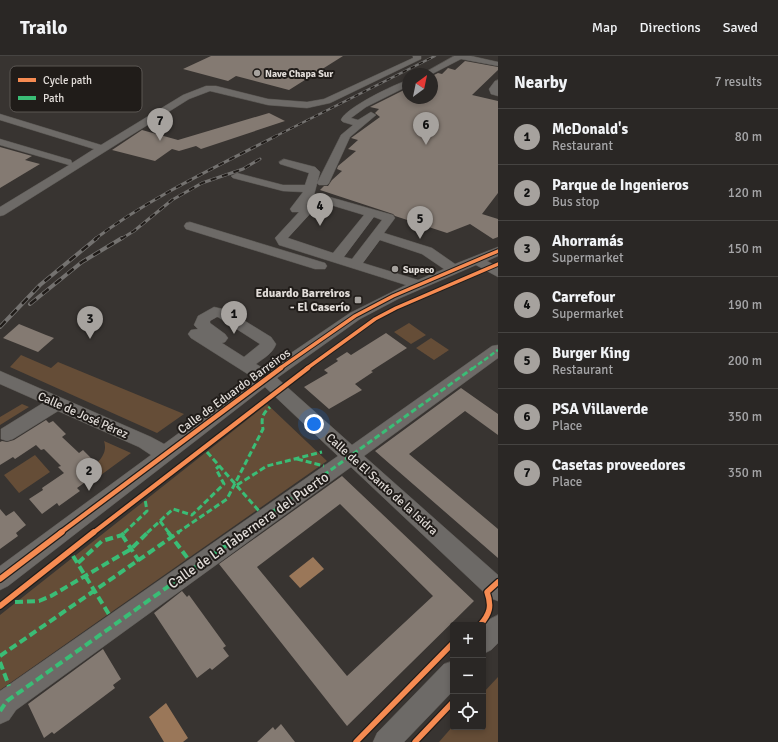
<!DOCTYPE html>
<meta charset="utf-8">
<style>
body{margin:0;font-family:Signika,sans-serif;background:#363332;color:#f1f3f6}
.controls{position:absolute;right:12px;bottom:12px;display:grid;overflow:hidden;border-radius:4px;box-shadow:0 2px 6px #0003}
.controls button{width:36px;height:36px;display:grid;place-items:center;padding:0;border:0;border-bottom:1px solid #464442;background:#2a2725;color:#f1f3f6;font:20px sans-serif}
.compass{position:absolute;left:402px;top:12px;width:36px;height:36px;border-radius:50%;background:#2a2725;box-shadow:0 2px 6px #0003;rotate:33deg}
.you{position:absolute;left:314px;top:368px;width:14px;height:14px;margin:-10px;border:3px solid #fff;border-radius:50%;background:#1a73e8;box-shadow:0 0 0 6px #1a73e833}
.badge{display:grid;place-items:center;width:26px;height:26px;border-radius:50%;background:#a6a29e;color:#111;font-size:13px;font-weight:700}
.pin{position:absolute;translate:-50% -33px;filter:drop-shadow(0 1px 2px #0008)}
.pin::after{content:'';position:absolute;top:21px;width:14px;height:12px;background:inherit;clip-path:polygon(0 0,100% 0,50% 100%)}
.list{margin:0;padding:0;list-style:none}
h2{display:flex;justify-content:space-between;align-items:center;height:52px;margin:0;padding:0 16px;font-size:17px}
h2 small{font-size:13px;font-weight:400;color:#a5a5a7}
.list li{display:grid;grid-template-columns:26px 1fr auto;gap:12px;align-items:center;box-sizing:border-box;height:56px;padding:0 16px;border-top:1px solid #464442}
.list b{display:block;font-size:15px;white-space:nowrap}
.list p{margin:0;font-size:13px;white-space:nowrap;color:#a5a5a7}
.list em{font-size:13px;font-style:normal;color:#a5a5a7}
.icon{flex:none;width:22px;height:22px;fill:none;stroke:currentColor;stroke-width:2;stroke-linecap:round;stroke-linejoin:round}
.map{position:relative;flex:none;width:498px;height:686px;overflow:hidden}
header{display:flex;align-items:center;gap:24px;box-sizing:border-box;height:56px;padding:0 20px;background:#2a2725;border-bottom:1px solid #464442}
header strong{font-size:19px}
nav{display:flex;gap:22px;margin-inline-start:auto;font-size:14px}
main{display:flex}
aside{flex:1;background:#2a2725}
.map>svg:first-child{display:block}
.green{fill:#654d37}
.water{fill:#9a7759}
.building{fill:#847a72;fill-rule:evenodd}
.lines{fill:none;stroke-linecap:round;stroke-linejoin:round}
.minor-casing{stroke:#56534f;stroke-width:1}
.minor{fill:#6d6a67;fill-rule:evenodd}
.rail-far2-casing{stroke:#747270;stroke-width:2.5}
.rail-far1-casing{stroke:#747270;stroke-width:3}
.rail-casing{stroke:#747270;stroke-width:4}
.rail-far2{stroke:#201c19;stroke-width:1.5;stroke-dasharray:4.5;stroke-linecap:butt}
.rail-far1{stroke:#201c19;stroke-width:2;stroke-dasharray:6;stroke-linecap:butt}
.rail{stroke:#201c19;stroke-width:2.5;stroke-dasharray:8;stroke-linecap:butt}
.quiet-far2{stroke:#3abd76;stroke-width:2.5;stroke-dasharray:5 2.5;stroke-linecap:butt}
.quiet-far1{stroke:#3abd76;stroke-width:3;stroke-dasharray:6 3;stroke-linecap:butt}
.quiet{stroke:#3abd76;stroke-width:4;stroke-dasharray:8 4;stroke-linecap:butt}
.cycleway-far2-casing{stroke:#201c19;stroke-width:5.5}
.cycleway-far1-casing{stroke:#201c19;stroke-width:7}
.cycleway-casing{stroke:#201c19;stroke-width:8}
.cycleway-far2{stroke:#f68b52;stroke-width:3.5}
.cycleway-far1{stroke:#f68b52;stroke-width:4.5}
.cycleway{stroke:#f68b52;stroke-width:5.5}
.poi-dot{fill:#a6a29e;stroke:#201c19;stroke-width:1.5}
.labels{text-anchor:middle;stroke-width:4;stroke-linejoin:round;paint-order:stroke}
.far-poi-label{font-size:10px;font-weight:bold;fill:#e2ddd9;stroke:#201c19;text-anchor:start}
.poi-label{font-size:12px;font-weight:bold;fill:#e2ddd9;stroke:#201c19;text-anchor:end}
.street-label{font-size:12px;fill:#e2ddd9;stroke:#201c19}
.near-street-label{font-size:14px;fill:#e2ddd9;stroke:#201c19}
.key{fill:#201c19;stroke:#5a5653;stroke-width:1}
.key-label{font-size:11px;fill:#e2ddd9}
</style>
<header>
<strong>Trailo</strong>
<nav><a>Map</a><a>Directions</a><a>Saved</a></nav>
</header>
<main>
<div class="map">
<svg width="498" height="686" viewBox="0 0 498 686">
<rect width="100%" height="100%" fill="#383431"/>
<path class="green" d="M409 267 426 279 411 288 394 276Z
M431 282 449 294 434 304 416 292Z
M21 299 51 312 58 306 184 358 157 377 10 311Z
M22 348 29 351 0 369V361Z
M267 348 327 405 0 634V559Z
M104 385 131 397 101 419 94 412 97 409V407C103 401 107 394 104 385Z
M35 399 50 416 19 437 4 419Z
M498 621V686H439L453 670 483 671V637Z"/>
<path class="water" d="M313 501 324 513 300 532 289 520Z
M166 647 188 682 183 686H164L149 661Z"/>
<path class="building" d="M211 0H343L289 34 236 20 228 25 183 13Z
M465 5 498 11V14L472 39 498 45V137L482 158 498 163V181L493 183 470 168 447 177 395 160 393 158 320 134 324 130H328L332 124 342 115 337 113 338 110 356 95 348 93 358 84 351 82 380 61 375 57 379 53 370 51 408 32V42H432V20L438 17 442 18 448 12 455 14Z
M269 57 285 65 201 93 196 90 179 95 172 93 155 105 112 94 142 74 178 84Z
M0 91 32 100 25 104 40 108 0 132Z
M19 268 46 279 54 282 38 296 3 282Z
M386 277 407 292 371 315 373 316 355 328 362 334 329 353 304 331 328 317 324 314 338 305 336 303 347 296 351 299Z
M461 332 498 358V379L465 355 409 398 498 473V502L375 395Z
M46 364 49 367 53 365 66 378 62 381 79 397 83 394 98 409 94 412 98 417 77 432 80 435 59 450 57 447 42 458 29 443 43 434 42 432 64 417 58 411 61 410 44 393 41 394 36 389 15 403 13 401 0 409V386L2 385 7 386 14 384Z
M342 420 474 545 347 670 219 508ZM340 448 433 540 347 620 257 511Z
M0 453 6 460 14 455 26 469 16 477 18 480 0 493Z
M182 535 187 541 189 539 226 590 223 592 229 600 212 614 210 612 197 622 154 557Z
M103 593 121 623 113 629 115 632 54 678 52 676 44 682 28 648Z
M281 668 295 686H257L273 671 275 674Z"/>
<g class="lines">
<g class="minor-casing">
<path id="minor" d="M413 0H421V3L330 47 307 52 268 49 210 35 189 43 4 159 0 160V151L69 109 0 89V83L71 104 72 107 94 93 0 64V58L101 89 183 39 206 30H216L268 43 307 46 324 43 413 2Z
M454 0H471L498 6V10L461 3 432 18H422Z
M408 24V30L366 51 351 62 358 64 371 56 376 59 350 81 329 127 327 129H319L317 127 341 79 353 69 343 66 341 64C345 52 395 28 408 24Z
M498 24V40L491 38 489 33 495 25Z
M284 103 315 111 320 116 314 139 306 149 315 140 319 138 393 159 395 162 384 177 432 192 455 208 498 191V200L487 205 498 211V221L476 209 398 243 360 263 277 322 352 389 492 290 498 289V302L364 400 498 519V545L490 542 351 411 16 654 9 664 0 668V635L338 400 265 331 8 530 0 534V510L151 399 139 391 58 355 13 383 7 385 1 383V373L43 347 0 328V315L151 381 164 388 254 322 191 282 188 278 191 274 198 273 194 269 198 260 214 251 227 254 271 281 276 288C273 297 264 302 256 308L266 314 350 257 406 229 279 189 275 182 299 156H292L290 153 303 136 283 135 233 122 231 120 237 117 283 129H305L309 117 280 108 279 106ZM321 146 364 159 333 197 288 182ZM374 161 382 164 352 203 344 201ZM380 184 422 198 444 213 418 224 363 207ZM217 261H218L260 288 244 301 222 287 225 286 228 282 225 278 210 267V265Z
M190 166 325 207 327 210 325 213H315L186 173 184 170 186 167Z
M498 559V587L491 594 483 598V570L490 563Z
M453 605V635L404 686H373L377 677 444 608Z"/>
</g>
<use href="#minor" class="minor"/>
<g class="rail-far2-casing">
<path id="rail-far2" d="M274 81 435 0"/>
</g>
<g class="rail-far1-casing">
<path id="rail-far1" d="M95 183C151 141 214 112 276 80
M121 183 134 175 172 144 202 127 243 113 260 103"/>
</g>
<g class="rail-casing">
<path id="rail" d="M30 248 82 206 122 182
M0 271 40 229 97 182"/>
</g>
<use href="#rail-far2" class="rail-far2"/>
<use href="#rail-far1" class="rail-far1"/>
<use href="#rail" class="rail"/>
<path class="quiet-far2" d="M472 313 498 294"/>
<path class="quiet-far1" d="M207 396 259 455
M297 403 324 410
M237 429 267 410 322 396
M160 465 169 477
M124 477 147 455 145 443
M147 477 173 453 192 459 224 428 216 413 219 410
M177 477 227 443 263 373C261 363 262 358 270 351
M243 477 473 312"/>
<path class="quiet" d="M168 476 189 504
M122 479 139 505
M73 500 110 560
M78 507 102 485 122 479 125 476
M15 546 39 545 51 540 131 493 148 476
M0 600 179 476
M0 606 9 630
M0 655 7 645 245 476"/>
<g class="cycleway-far2-casing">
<path id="cycleway-far2" d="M279 313 355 260 393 240 498 195
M306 313 375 263 396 252 498 208"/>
</g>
<g class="cycleway-far1-casing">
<path id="cycleway-far1" d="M60 477 281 312
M93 477 308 312"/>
</g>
<g class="cycleway-casing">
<path id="cycleway" d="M0 523 62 476
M0 550 94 476
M480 569C490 558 492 550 487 536L498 526
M356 686 453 587
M415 686 453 646"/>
</g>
<use href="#cycleway-far2" class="cycleway-far2"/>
<use href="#cycleway-far1" class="cycleway-far1"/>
<use href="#cycleway" class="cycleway"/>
</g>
<g class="poi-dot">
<circle cx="257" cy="17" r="4"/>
<circle cx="395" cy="213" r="4"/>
<rect x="354" y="240" width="8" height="8" rx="2"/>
</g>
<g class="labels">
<g class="far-poi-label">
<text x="265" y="21">Nave Chapa Sur</text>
<text x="403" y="217">Supeco</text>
</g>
<g class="poi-label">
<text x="350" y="241">Eduardo Barreiros<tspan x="350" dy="14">- El Caserío</tspan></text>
</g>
<g class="street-label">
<text transform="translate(234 335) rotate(-36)" y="4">Calle de Eduardo Barreiros</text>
<text transform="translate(83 359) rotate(24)" y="4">Calle de José Pérez</text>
<text transform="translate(382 428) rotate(42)" y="4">Calle de El Santo de la Isidra</text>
</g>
<g class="near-street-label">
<text transform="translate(248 474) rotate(-35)" y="5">Calle de La Tabernera del Puerto</text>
</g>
</g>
<rect x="10" y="10" width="132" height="46" rx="6" class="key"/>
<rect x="18" y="22" width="18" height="4" fill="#f68b52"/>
<rect x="18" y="40" width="18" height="4" fill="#3abd76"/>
<g class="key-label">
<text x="43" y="28">Cycle path</text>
<text x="43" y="46">Path</text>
</g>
</svg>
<div class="controls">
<button>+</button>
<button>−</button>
<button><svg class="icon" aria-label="locate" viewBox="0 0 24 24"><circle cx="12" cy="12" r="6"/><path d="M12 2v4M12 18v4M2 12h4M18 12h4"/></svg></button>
</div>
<svg class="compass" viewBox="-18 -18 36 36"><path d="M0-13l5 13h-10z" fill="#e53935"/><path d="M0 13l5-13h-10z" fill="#a5a5a7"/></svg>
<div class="you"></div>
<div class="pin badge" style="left:234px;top:278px">1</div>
<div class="pin badge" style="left:89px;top:435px">2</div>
<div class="pin badge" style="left:90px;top:283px">3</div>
<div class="pin badge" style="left:320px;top:170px">4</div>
<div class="pin badge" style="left:420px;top:183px">5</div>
<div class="pin badge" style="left:426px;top:89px">6</div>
<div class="pin badge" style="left:160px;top:85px">7</div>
</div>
<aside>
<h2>Nearby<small>7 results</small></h2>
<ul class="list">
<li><span class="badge">1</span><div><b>McDonald's</b><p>Restaurant</p></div><em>80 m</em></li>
<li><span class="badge">2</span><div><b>Parque de Ingenieros</b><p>Bus stop</p></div><em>120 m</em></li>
<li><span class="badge">3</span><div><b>Ahorramás</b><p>Supermarket</p></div><em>150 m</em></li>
<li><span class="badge">4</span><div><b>Carrefour</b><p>Supermarket</p></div><em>190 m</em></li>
<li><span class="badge">5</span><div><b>Burger King</b><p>Restaurant</p></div><em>200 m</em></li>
<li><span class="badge">6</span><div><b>PSA Villaverde</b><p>Place</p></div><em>350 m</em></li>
<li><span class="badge">7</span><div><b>Casetas proveedores</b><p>Place</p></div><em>350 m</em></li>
</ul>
</aside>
</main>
